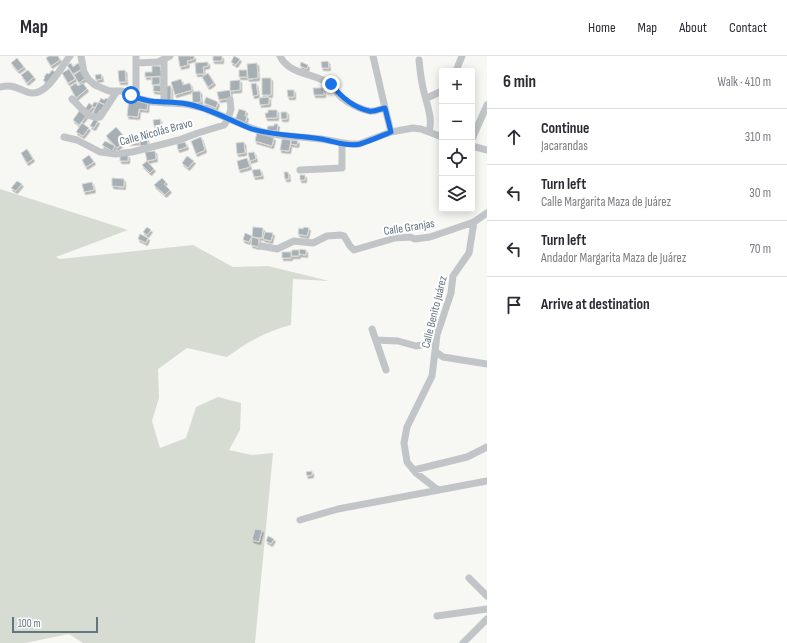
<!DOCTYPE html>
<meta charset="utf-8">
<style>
body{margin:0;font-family:"Sofia Sans Condensed",sans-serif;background:#f2f2f3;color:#2b2b33}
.controls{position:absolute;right:12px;top:12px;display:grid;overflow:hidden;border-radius:4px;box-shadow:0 2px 10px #0003}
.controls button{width:36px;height:36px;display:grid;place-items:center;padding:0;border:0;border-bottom:1px solid #e1e1e2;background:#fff;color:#2b2b33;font:20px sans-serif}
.scale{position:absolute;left:12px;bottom:10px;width:86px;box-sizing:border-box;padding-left:4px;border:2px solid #63757f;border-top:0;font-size:11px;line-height:14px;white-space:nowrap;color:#63757f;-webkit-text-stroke:3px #fff;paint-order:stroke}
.stop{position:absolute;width:12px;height:12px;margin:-9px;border:3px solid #1a73e8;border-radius:50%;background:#fff}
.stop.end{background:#1a73e8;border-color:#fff;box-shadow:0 1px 4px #0008}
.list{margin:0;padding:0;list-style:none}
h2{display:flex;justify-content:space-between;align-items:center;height:52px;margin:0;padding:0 16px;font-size:17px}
h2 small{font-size:13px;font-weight:400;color:#7c7c81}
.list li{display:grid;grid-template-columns:26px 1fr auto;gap:12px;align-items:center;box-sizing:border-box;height:56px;padding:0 16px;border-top:1px solid #e1e1e2}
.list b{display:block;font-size:15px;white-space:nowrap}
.list p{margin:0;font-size:13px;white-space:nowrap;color:#7c7c81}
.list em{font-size:13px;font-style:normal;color:#7c7c81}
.icon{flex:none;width:22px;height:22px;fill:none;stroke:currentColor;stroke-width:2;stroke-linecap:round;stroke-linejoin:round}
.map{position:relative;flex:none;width:487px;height:587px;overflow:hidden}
header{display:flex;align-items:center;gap:24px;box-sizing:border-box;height:56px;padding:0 20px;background:#fff;border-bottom:1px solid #e1e1e2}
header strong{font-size:19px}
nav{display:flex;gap:22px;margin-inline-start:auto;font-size:14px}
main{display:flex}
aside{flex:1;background:#fff}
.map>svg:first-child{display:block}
.green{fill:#d7dcd3}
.building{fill:#a5afb4;stroke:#d9d9d7;filter:url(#shadow)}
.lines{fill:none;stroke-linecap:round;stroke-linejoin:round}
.minor{stroke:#c1c5c8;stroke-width:7}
.route{stroke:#1a73e8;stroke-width:5}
.labels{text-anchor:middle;stroke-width:4;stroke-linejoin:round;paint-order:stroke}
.street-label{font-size:12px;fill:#63757f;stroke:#fff}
</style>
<header>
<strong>Map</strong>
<nav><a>Home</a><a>Map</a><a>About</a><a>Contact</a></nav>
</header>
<main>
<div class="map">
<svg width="487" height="587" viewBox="0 0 487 587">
<defs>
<filter id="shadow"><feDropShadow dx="1.5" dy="2.5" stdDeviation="0" flood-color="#0004"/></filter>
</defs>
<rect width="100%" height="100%" fill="#f7f7f4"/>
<path class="green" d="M0 133 128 174 56 201 60 203 193 189 233 211 268 210 329 225 293 223 291 269C267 275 247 286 227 301L187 292 158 313 159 342 152 365 160 392 186 382 196 351 218 341 241 347 240 374 229 394 252 399 273 397 255 587H83L69 578 25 587H0Z"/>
<path class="building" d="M49 0H58L60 4 51 10 46 2Z
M178 0H194V3L187 5 188 9 180 11Z
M213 0H222V5H213Z
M234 0 240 3 236 9 231 6Z
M17 2 24 11 18 15 11 7Z
M328 5 329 12H322L321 6Z
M208 6V10L203 11 204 18H196L195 7Z
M301 6 308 9 307 13 300 10Z
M71 7 73 11 78 7 82 13 73 18 67 9Z
M257 7 258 22 248 23 247 8Z
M152 10H160L162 20 145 21V16H152Z
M69 13 75 23 68 27 62 17Z
M28 14 34 21 27 27 21 19Z
M52 14 57 17 48 28 43 24 45 22 44 21 47 17 49 18Z
M81 14 86 22 79 27 74 19Z
M125 14 126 26H119L118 15Z
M239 14H247V21H239Z
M208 17 214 27 208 31 202 21Z
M101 18 102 23 96 24 95 19Z
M152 21H160V28L152 29Z
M262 22H271V39H262Z
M181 23 183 29 190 27 192 34 175 39 171 26Z
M240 24V34L230 35V25Z
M76 27 78 30 83 27 87 33 76 42 70 31Z
M256 27 258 39 253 40 251 28Z
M154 29 161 30V36L153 35Z
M166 30H171V44H166Z
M313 32H323L324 39H314Z
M230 34 231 42 219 44 217 36Z
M287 34H294V41H288Z
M200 35 201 46 193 47 192 36Z
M206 41 218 46 216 52 204 47Z
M269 41V48L260 49 259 42Z
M101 42 104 44 106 42 109 44 106 49 99 46Z
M129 43 148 45 147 54 139 53 138 61 127 60Z
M94 46 98 47 95 52 92 50Z
M98 46 105 49 103 55 100 54 97 59 93 57Z
M89 47 93 50 89 55 85 53Z
M239 53 246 55 245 60H247L245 67 235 64Z
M80 54 87 59 79 69 73 64Z
M268 54H277V62H266L265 57H268Z
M281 56H287V63H281Z
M94 63 98 65 94 72 90 70Z
M160 63 161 69 154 70 153 64Z
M82 67 89 72 83 80 76 76Z
M274 68H278L277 75 267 74 268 70H274Z
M116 71 123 79 120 82 124 86 117 92 106 80Z
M257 76 274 82 272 90 255 85Z
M146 77 148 89 140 90V86L129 87 128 80Z
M201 81 205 94 196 98 191 85Z
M282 83 291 84 289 95 280 94Z
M291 84 298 85 297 89 291 88Z
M105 85 115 90 112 95 102 89Z
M185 86 187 91 178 94 177 88Z
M244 86 245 97 237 98 236 87Z
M27 93 33 103 27 107 21 97Z
M155 95 156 103 147 105 145 96Z
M254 96 256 103 250 105 248 97Z
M89 99 94 106 86 111 82 104Z
M120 99H128V105H120Z
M187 100 194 105 188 112 182 107Z
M247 102 250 111 239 114 237 105Z
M147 105 154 113 150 117 142 109Z
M260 113 262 120 254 121 252 114Z
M284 116H288L289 123H285Z
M300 119H305V124H300Z
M112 122 124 123V131L112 130Z
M162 122 166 126 164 128 170 134 165 139 154 129Z
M17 125 22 128 16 135 11 132Z
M92 126 94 134 84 136 82 128Z
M147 171 151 174 147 179 143 176Z
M253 171 263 172 262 182 252 181Z
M304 171 309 172 307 180 298 178 299 172 303 173Z
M265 176 273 177 271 185 263 183Z
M245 177 252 180 249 186 243 184Z
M140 178 148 182 146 187 138 183Z
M252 181 259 183 258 191 251 189Z
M300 193 306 194V199L299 198Z
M292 194H299V200H291Z
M282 196H291V202H282Z
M312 415V419L307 420 306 416Z
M255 473 262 474 259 486 252 484Z
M268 480 274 483 271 488 266 485Z"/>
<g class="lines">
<path class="minor" d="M81 0 84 16 89 24 95 29 109 35H122L136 42 153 46 186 48 203 52 251 72 263 76 279 79 321 83 350 88H359L391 76 413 72 421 73 442 81
M136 0V42
M280 0C289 19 315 17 330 28 334 31 336 36 340 40 346 46 361 54 370 55 374 56 380 53 385 52
M373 0 385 52 391 76
M164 3V47
M419 4C420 14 421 25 424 36 427 49 433 63 429 76
M136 7 158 6 170 0
M456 15 462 0
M0 31C13 28 16 32 27 36 46 43 60 12 70 0
M427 42 442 35
M72 43C80 50 87 63 100 61L117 35
M64 81 77 84 100 96 116 98 132 96 179 84 198 77 224 69 228 63 231 53 230 44
M472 83 487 49
M472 90 487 94
M300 114 342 112V87
M261 190 277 193 294 185 313 187 327 180 341 179 344 180 350 190 354 194 395 182 410 181 415 183 430 181 474 166 487 157
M372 273 386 314
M376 284 398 285 416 290 436 287
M435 295 443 301 487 308
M414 414 467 401 487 391
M438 434 416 417 407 406 404 387 407 371 432 320 437 279 451 237 453 220 469 197 474 166
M300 464 338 453 487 425
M469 522 487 540
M437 560 487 553
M463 587 487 563"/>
</g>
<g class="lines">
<path class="route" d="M131 39C150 49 167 44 187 48 209 52 229 64 249 72 273 80 297 79 321 83 333 85 347 91 360 88 370 85 381 80 391 76L385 52C380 53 374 56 369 55 352 51 341 41 331 28"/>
</g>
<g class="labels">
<g class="street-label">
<text transform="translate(156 76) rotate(-15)" y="4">Calle Nicolás Bravo</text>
<text transform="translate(409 171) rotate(-9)" y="4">Calle Granjas</text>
<text transform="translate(434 256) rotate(-76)" y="4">Calle Benito Juárez</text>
</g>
</g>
</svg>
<div class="controls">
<button>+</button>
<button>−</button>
<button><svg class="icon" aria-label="locate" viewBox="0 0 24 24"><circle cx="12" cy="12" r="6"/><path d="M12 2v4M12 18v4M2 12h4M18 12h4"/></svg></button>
<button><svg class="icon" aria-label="layers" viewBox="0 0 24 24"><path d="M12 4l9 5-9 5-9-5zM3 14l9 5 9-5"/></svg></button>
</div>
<div class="scale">100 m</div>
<div class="stop" style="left:131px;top:39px"></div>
<div class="stop end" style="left:331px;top:28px"></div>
</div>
<aside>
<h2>6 min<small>Walk · 410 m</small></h2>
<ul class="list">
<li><svg class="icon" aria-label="ahead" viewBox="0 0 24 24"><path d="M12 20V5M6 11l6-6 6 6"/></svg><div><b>Continue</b><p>Jacarandas</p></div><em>310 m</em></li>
<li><svg class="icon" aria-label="left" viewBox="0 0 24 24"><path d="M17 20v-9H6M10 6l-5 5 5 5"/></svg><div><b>Turn left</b><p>Calle Margarita Maza de Juárez</p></div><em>30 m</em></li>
<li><svg class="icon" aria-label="left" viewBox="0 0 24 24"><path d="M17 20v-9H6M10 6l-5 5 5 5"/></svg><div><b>Turn left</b><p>Andador Margarita Maza de Juárez</p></div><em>70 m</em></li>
<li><svg class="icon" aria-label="arrive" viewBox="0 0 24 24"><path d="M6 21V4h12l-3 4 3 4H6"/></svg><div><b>Arrive at destination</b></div></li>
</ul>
</aside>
</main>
